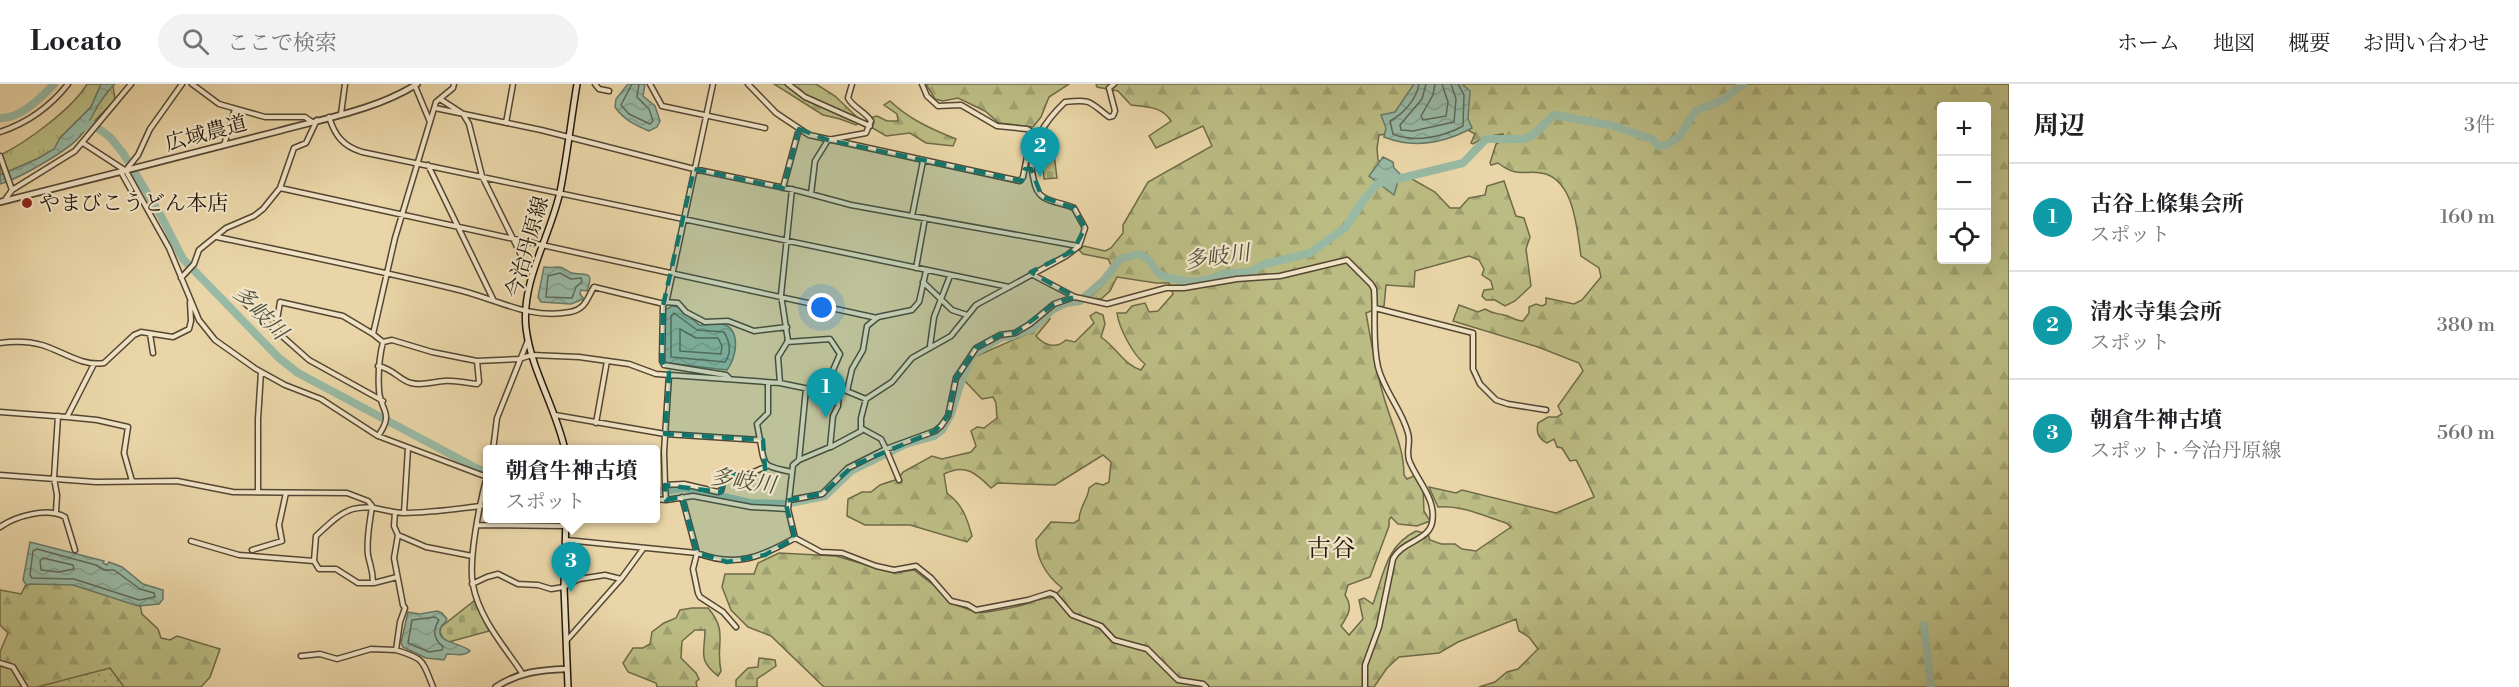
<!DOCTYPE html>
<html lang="ja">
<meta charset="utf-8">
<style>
body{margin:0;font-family:"Libre Bodoni","Noto Serif JP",serif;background:#f2f2f2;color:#202124}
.controls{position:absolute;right:18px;top:18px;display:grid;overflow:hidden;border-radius:6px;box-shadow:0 6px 24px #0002}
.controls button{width:54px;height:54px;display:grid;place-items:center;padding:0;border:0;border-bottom:2px solid #e0e0e0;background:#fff;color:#202124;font:30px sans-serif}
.you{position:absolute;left:822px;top:224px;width:21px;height:21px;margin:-15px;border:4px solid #fff;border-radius:50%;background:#1a73e8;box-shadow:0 0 0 9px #1a73e833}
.badge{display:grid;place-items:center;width:39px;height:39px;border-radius:50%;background:#d93025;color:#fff;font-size:20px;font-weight:700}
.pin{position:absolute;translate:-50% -50px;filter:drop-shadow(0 2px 3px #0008)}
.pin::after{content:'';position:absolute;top:32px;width:21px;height:18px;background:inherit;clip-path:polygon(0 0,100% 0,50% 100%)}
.popup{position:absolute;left:483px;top:361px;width:177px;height:78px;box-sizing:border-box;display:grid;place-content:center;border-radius:6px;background:#fff;filter:drop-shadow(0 2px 4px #0005);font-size:20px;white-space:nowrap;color:#757577}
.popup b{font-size:22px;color:#202124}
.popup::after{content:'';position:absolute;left:50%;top:100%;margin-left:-12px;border:12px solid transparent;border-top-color:#fff}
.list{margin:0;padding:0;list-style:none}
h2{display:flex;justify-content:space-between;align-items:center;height:78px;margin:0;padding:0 24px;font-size:26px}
h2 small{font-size:20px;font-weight:400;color:#757577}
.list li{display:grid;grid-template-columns:39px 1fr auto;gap:18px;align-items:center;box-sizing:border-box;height:108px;padding:0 24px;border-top:2px solid #e0e0e0}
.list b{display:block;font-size:22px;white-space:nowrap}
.list p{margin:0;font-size:20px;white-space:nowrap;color:#757577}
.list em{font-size:20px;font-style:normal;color:#757577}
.icon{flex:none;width:33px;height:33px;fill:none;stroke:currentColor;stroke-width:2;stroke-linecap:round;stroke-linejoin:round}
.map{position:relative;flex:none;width:2009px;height:603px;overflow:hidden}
header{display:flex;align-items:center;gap:36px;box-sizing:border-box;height:84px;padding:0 30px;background:#fff;border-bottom:2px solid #e0e0e0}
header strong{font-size:28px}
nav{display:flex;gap:33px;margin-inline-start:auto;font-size:21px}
.search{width:420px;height:54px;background:#f2f2f2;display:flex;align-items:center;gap:15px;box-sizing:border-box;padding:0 21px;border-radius:33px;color:#757577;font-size:22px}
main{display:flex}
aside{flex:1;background:#fff}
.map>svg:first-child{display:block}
.grass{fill:url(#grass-tufts);stroke:#6f6a48;stroke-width:1.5}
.forest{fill:url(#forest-firs);stroke:#6f6a48;stroke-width:1.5;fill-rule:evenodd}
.cemetery{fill:url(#cemetery-stones);stroke:#6f6a48;stroke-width:1.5}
.park{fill:url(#park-dots);stroke:#6f6a48;stroke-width:1.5}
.water{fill:url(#water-waves);stroke:#697867;stroke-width:1.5}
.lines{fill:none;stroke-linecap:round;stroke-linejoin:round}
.shore{stroke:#5e6858;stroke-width:1.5}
.river{stroke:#98b9a4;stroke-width:8}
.minor-casing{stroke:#544633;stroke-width:7}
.tertiary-casing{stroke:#544633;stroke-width:8}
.secondary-casing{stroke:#23170c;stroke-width:8}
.minor{stroke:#f1e4c6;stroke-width:4}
.tertiary{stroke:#f1e4c6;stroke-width:4.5}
.secondary{stroke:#f1e4c6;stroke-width:5}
.marked{fill:#0f766e;fill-opacity:0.2;stroke:#0f766e;stroke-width:4.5;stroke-dasharray:12 8;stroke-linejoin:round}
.poi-dot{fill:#8f2418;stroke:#f1e4c6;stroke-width:2}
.labels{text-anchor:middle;stroke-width:4.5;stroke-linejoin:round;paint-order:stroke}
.street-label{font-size:21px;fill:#23170c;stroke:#f1e4c6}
.poi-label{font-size:21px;fill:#23170c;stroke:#f1e4c6;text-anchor:start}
.water-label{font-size:22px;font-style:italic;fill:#4c5041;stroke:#f1e4c6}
.quarter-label{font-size:24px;fill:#23170c;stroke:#f1e4c6}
</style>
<header>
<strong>Locato</strong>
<div class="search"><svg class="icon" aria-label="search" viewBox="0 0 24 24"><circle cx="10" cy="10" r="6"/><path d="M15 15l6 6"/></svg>ここで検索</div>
<nav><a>ホーム</a><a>地図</a><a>概要</a><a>お問い合わせ</a></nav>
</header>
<main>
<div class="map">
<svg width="2009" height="603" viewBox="0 0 2009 603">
<defs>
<pattern id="grass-tufts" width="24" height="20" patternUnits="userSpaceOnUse" patternTransform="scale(1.5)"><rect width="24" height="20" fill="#bbbc83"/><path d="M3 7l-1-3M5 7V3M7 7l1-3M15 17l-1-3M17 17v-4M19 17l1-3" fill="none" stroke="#a0a170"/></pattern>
<pattern id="forest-firs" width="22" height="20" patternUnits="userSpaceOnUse" patternTransform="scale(1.5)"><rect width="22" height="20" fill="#bbbc83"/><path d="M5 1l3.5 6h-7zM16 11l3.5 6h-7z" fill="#a0a170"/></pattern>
<pattern id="cemetery-stones" width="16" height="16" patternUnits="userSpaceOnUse" patternTransform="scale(1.5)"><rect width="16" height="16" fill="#bbbc83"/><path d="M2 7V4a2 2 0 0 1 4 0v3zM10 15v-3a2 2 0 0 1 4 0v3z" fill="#a0a170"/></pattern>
<pattern id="park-dots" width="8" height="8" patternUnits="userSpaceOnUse" patternTransform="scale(1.5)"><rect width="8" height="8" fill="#bbbc83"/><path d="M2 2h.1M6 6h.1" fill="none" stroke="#a0a170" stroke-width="1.8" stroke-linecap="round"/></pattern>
<pattern id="water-waves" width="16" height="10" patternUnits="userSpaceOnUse" patternTransform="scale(1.5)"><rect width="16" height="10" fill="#98b9a4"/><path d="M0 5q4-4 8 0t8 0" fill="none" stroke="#839e8c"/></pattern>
</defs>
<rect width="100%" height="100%" fill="#e9d5a7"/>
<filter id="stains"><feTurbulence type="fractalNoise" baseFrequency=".00333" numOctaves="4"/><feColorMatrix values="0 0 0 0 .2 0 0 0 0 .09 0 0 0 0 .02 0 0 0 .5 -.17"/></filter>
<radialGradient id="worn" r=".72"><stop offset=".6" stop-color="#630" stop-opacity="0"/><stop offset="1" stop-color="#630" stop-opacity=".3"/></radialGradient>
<path class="grass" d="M87 0H101L91 23 60 54 55 65 37 75 0 91V71C26 59 73 24 87 0Z
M113 1 115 16 79 53 97 22Z"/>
<path class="forest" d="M774 0H816L835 12 861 37 856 41 840 35 823 31Z
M926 0H1069L1049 13 1041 33 1033 43 999 39 985 27 958 14 943 17 935 15Z
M1096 0H2009V603H1479L1495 598 1507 588 1518 585 1538 565 1529 553 1519 547 1516 535 1458 558 1439 569 1399 573 1387 584 1374 603H824L771 552 748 543 731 526 722 503 725 490H754L758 479 779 469 836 472 894 489 914 486 940 506 950 519C963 522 973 530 987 528 998 526 1019 523 1029 519 1039 516 1043 513 1052 514L1062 504C1047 492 1037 476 1036 456L1051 438 1074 439 1079 436C1079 423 1088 416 1089 404L1096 399 1103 401 1109 398 1111 378 1103 371 1055 401 998 399 991 404C976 389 965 379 944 390L947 409C963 421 967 434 972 452L967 458 910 441H865L847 432 848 415 862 408H871L880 401 898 395 903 388 932 372 942 375 971 368 976 362 971 347 977 343 984 344 997 334 996 319 993 313 982 315 964 296 974 273 1031 248 1047 231 1050 235 1036 252C1045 262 1056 265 1066 256L1075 258 1094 239 1090 232 1096 228 1103 231 1105 240 1101 253C1117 264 1124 281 1141 286L1145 280C1133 271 1119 244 1117 229H1126L1132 222 1145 219 1149 228 1158 227 1173 210 1169 199H1156L1117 193 1110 207 1101 215H1091L1090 213 1100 204 1113 185 1108 175 1083 170 1079 166 1084 162 1105 167 1111 164 1123 149V141L1148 98 1212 62 1203 42 1156 64 1149 52 1171 37C1162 22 1146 23 1131 21L1118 7 1097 3ZM1942 22H1986V176H1942ZM1461 42 1475 50 1471 59 1473 60 1485 53 1503 50V56L1496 60 1490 79 1491 81 1498 79C1520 96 1526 84 1546 90 1575 100 1577 147 1581 172L1599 184 1601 193 1582 216 1574 220 1546 214V220L1542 222 1536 220 1529 223V229L1523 237C1515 237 1511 232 1504 231 1495 229 1493 230 1485 225L1478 228 1459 221 1453 237 1538 263 1579 279 1583 287 1558 322 1562 330 1557 333H1548L1538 339C1536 349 1538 354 1547 359L1554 355 1557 363 1562 364 1570 377 1576 376C1578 379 1593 409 1594 413L1556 429 1462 406 1456 409 1429 403 1438 423C1461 421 1484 432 1506 439L1511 443 1476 467 1462 465 1455 460H1441L1430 456 1428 450 1416 447C1386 462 1384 489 1373 520L1364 514 1359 516 1363 535 1349 551 1341 542C1349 530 1353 523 1345 511L1348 501 1370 493 1389 442V436L1391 433 1398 440 1417 442 1430 437 1424 427 1423 404 1414 392 1407 395 1404 391C1404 362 1390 337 1383 310 1375 283 1371 256 1366 229L1384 222 1386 201 1414 203 1415 187 1469 172 1479 176 1484 185 1482 191 1491 197 1493 205 1484 206 1482 212 1486 216H1495L1505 222 1515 217 1531 202 1526 165 1530 153 1524 134 1516 132 1504 97 1487 102 1485 111 1469 114 1460 124H1450L1435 108 1412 95 1394 91 1378 76 1377 64 1379 51Z
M890 17C909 35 931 45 956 55L953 62 926 59 910 49 886 52 871 43 874 39 873 33 877 32 887 37H898L897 30 884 21Z
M30 493 75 496 139 516 142 530 158 545 161 554 170 556 177 552 220 565 210 593 201 603H0V568L8 549 0 541V506L21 510Z
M692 524H708C729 548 715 560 721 587L718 592C697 575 705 569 705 546H695L682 557 681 574 696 589 699 595 696 598 697 603H657L656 599 628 588 623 579 633 564H643L650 560 652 548 664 539 676 534 680 526Z
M759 574 775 576 776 582 757 595V603H736V596L748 584 758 583Z"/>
<path class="cemetery" d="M1043 62 1054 70 1057 94 1044 95 1043 83H1033L1035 65Z
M474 517 489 547 449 558 444 556 440 548 441 543Z"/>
<path class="park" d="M110 584 124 603H37Z"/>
<path class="water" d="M101 0H115C100 13 92 35 81 51 70 66 18 95 0 100V91L37 75 54 65 60 54 91 23Z
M628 0H645L643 12 655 22 660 37 657 43 649 47C635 41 624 36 615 23L616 15Z
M1414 0H1462L1470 7 1468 35 1472 44C1444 59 1414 65 1384 53L1386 44 1381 31 1395 28Z
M1383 73 1393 78 1394 84 1400 90 1394 111 1369 92Z
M544 183C550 184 554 183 559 183 564 183 567 188 572 189 585 192 595 185 587 207L581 206 580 210 584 215 571 220 541 218 538 213Z
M672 222 679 223 699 241C707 242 715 238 723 240 742 246 736 275 727 286L667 279 664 277 665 226Z
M30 458 104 477 103 479 107 481 109 478 122 483 143 500 163 506V515L159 520 138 522 73 501 30 500 27 502 23 496Z
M437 527 442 529 447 535C446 538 443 540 441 543 433 559 464 559 470 567 464 573 455 570 447 570L444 576 426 574 403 563 401 559 408 528 420 530Z"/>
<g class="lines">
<path class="shore" d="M632 0 621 21 629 30 650 40 653 37 649 25 637 13 639 0
M1419 0C1417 15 1403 30 1390 37L1393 50C1414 59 1443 53 1463 42L1464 11 1458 0
M1426 0 1422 15 1400 41 1401 46 1413 47 1454 38 1456 15 1451 0
M1435 0 1433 11 1421 32 1423 36 1446 32 1448 18 1442 0
M560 189 571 195 581 194 582 198 576 203 572 214 546 213 548 192Z
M674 229 697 246 724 248C730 258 732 268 725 278L671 273V232Z
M680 245 696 254H718L722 262 721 270 680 267Z
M37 465 96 481 104 486H114L140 505 154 509 155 513 139 516 74 495 32 494 30 491 33 467Z
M43 474 73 481 74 485 59 488 41 486 40 477Z
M435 533 439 536C432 547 434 555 443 563L442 566 429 568 408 559 412 536Z"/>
<path class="river" d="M0 34C19 35 42 13 54 0
M75 47 92 40 110 53 123 69 161 132 183 175 279 274 298 289 478 385 487 388
M655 408 684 404 750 419 785 420 825 412 851 387 906 360 934 352 942 346 951 330 961 298 973 270 1002 253 1012 252 1031 245 1052 226 1066 219 1080 217 1104 196 1120 175 1139 170 1148 175 1158 189 1165 193 1191 198 1211 195 1221 190 1250 188 1265 180 1310 169 1346 143 1362 118 1377 100 1463 79 1486 55H1524L1533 51 1554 31 1610 41 1652 55 1658 62 1667 61 1680 52 1695 27 1723 16 1743 0
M1924 541 1931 603"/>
<g class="minor-casing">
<path id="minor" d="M192 0 219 20 265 33H305L312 38
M595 0 599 5 609 7
M650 0 662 22 765 44
M713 0 667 215 663 222 662 277 664 281 726 291 730 295
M748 0 776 29 809 51 1020 97 1023 93 1032 48 1027 45 997 42 961 21 938 22 927 12 922 0
M788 0 805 13 870 42
M415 2 430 38
M440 15 463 30 469 40 482 92 525 179 533 188
M435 24 541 46 694 85 799 107 851 121 1078 162
M341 30 345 0
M329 33C335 52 343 62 362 68L1009 203
M506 39 513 0
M0 48C27 39 50 23 68 0
M83 59 126 87 169 164 199 236 215 256 256 285 285 301 321 315 378 352 487 393
M224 61 235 25
M0 72 12 106
M428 81 493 215
M126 86 138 71 150 45 182 0
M121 88 131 106
M280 104 877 234
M783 104 799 45
M811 110 815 77 828 56 866 49 871 37C865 27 853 24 848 14L852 0
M5 116 12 106 75 67 131 0
M912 132 923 77
M217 153C297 170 376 186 455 205 495 214 528 236 570 228 586 225 587 214 594 203L664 220
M916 184 925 134
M1031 190 1075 213 1107 220 1166 204H1184L1237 195 1280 192 1347 176 1371 200 1374 205C1376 231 1372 257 1378 283 1384 307 1402 326 1408 349 1411 359 1406 366 1409 376 1417 397 1437 415 1432 439 1428 457 1402 457 1393 475L1379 543 1365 581V603
M181 194 194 180 199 166 226 144 254 132 263 125 280 104 294 64 306 59 317 36
M923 198 952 226 967 231
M238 213 309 276 383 317
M665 218 678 219 686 228 705 238 728 237 754 247 787 243
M1375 224 1473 249V285L1480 300 1496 316 1508 320 1546 326
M275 248 280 218 343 232 373 250
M150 250 153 269
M383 258 392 256 432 268 477 277 519 275 532 271 579 273 629 280 656 290 780 299 809 305 832 301 866 315 892 298 912 274 951 252 976 221 1066 172 1079 162 1085 144 1074 124C1064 119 1052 119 1043 113 1037 109 1035 103 1034 97 1025 66 1044 38 1065 18 1093 15 1089 18 1109 33L1113 32 1115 27 1109 4 1114 0
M383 258 373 250 395 154 436 18 453 4 454 0
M787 258 830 255 840 270 830 293 839 304 838 322 833 332 830 363 799 376 793 381 788 425 795 454 821 468 842 469 876 482 894 486 916 482 931 494 951 517 968 521 976 526 1028 516 1050 509 1055 511 1072 531 1101 542 1114 556 1147 565 1178 596 1203 600 1206 603
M0 259C14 257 28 257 42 261 62 267 83 283 104 279L134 251 141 248 173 253 189 245 191 237 190 218
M930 262 934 233 950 192
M378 282C394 285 399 296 411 299 422 302 432 298 444 297 454 296 466 299 477 300L479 298 477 277
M780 299 778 273 788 257 781 211 792 105
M847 307 852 285 863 266 867 242 878 233 912 226 919 218 926 187
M0 328 67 333 94 280
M555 331 665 350 760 356 757 340 768 329V299
M67 333 97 336 128 343 124 369 132 397
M596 339 607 277
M378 352C395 328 380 327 379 306 378 290 379 274 383 258
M760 356C765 385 763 381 791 388
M831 363 861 347V334L866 315
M493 366 497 334 528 256
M799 376 806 305
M0 391 96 398 177 397 233 408 347 409 368 417 372 422C370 438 366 455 368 471 370 482 373 485 373 499
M487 392C480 418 468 476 473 501 479 534 504 562 522 589
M899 396 886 365 935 347 941 342 948 332 956 294 976 264 1000 251 1015 249 1030 240 1054 220 1074 213
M665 401 664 368 669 291
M258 407V335L261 288
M682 413 697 469 693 485 698 509 700 513 723 528 736 543
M655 415 666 416 693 412 751 423 788 425
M666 416 665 401 684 400 718 408 721 407 725 391 745 392 767 382
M790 416 822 410 848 384 886 365 881 355 861 344
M56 428 57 411 54 394 58 332
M395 428 394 442 398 451 394 474 403 521 405 524 400 538 396 566C425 575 422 576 433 603
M404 429 408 364
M478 441 565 442
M0 443C16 432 47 423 65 433L75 466
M398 451 426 463 472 472
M566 456 697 469C736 484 761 473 795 454
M191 457 239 471 314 477 316 452C327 442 339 429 353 425 371 420 385 428 403 429 429 429 455 425 481 422
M252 466 282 457 279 441 286 409
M314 477 319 485H336L358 499H374L397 493
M472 500 487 493 498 490 518 500 538 501 551 505 564 503 579 495 605 491 621 495
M567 556 621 495 643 465
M301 572 320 570 337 575 371 565 396 566
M0 579 13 583 25 603"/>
</g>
<g class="tertiary-casing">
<path id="tertiary" d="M0 118C92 95 183 72 275 48 322 35 376 26 417 0
M496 603C519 588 539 586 567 585"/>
</g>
<g class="secondary-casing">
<path id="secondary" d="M565 366C556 324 531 286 526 244 521 197 550 153 560 108 567 73 571 36 577 0
M566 434 564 503 568 603"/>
</g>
<use href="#minor" class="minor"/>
<use href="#tertiary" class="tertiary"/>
<use href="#secondary" class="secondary"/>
</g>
<path class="marked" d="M799 45 828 56 1022 97 1025 85H1031L1042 113 1074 124 1085 144 1073 167 1031 188 1075 213 1054 220 1015 249 1000 251 976 264 956 294 948 332 935 347 854 381 822 410 785 417 795 454 765 471 727 478 697 469 682 413 666 416 665 401 721 408 725 391 745 392 765 385 763 356 665 350 669 289 662 277 663 222 694 85 783 104Z"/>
<circle class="poi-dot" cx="27" cy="119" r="6"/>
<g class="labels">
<g class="street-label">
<text transform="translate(206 49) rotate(-15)" y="7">広域農道</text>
<text transform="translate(527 163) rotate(-74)" y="7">今治丹原線</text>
</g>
<g class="poi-label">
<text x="39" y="126">やまびこうどん本店</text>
</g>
<g class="water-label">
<text transform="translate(1217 172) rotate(-8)" y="8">多岐川</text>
<text transform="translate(261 228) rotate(45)" y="8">多岐川</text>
<text transform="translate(743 396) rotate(8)" y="8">多岐川</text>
</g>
<g class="quarter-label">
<text x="1331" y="472">古谷</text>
</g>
</g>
<rect width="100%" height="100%" filter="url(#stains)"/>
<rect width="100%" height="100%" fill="url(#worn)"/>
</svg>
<div class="controls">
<button>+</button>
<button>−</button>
<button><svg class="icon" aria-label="locate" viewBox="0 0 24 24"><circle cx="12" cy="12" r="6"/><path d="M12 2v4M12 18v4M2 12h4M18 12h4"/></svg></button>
</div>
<div class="you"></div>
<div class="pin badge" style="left:826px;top:334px;background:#0f9aa8">1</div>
<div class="pin badge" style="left:1040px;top:93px;background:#0f9aa8">2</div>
<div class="pin badge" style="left:571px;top:508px;background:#0f9aa8">3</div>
<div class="popup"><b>朝倉牛神古墳</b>スポット</div>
</div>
<aside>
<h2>周辺<small>3件</small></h2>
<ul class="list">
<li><span class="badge" style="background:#0f9aa8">1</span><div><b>古谷上條集会所</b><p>スポット</p></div><em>160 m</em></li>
<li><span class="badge" style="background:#0f9aa8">2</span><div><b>清水寺集会所</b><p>スポット</p></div><em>380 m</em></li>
<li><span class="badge" style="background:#0f9aa8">3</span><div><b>朝倉牛神古墳</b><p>スポット · 今治丹原線</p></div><em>560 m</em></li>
</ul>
</aside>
</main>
